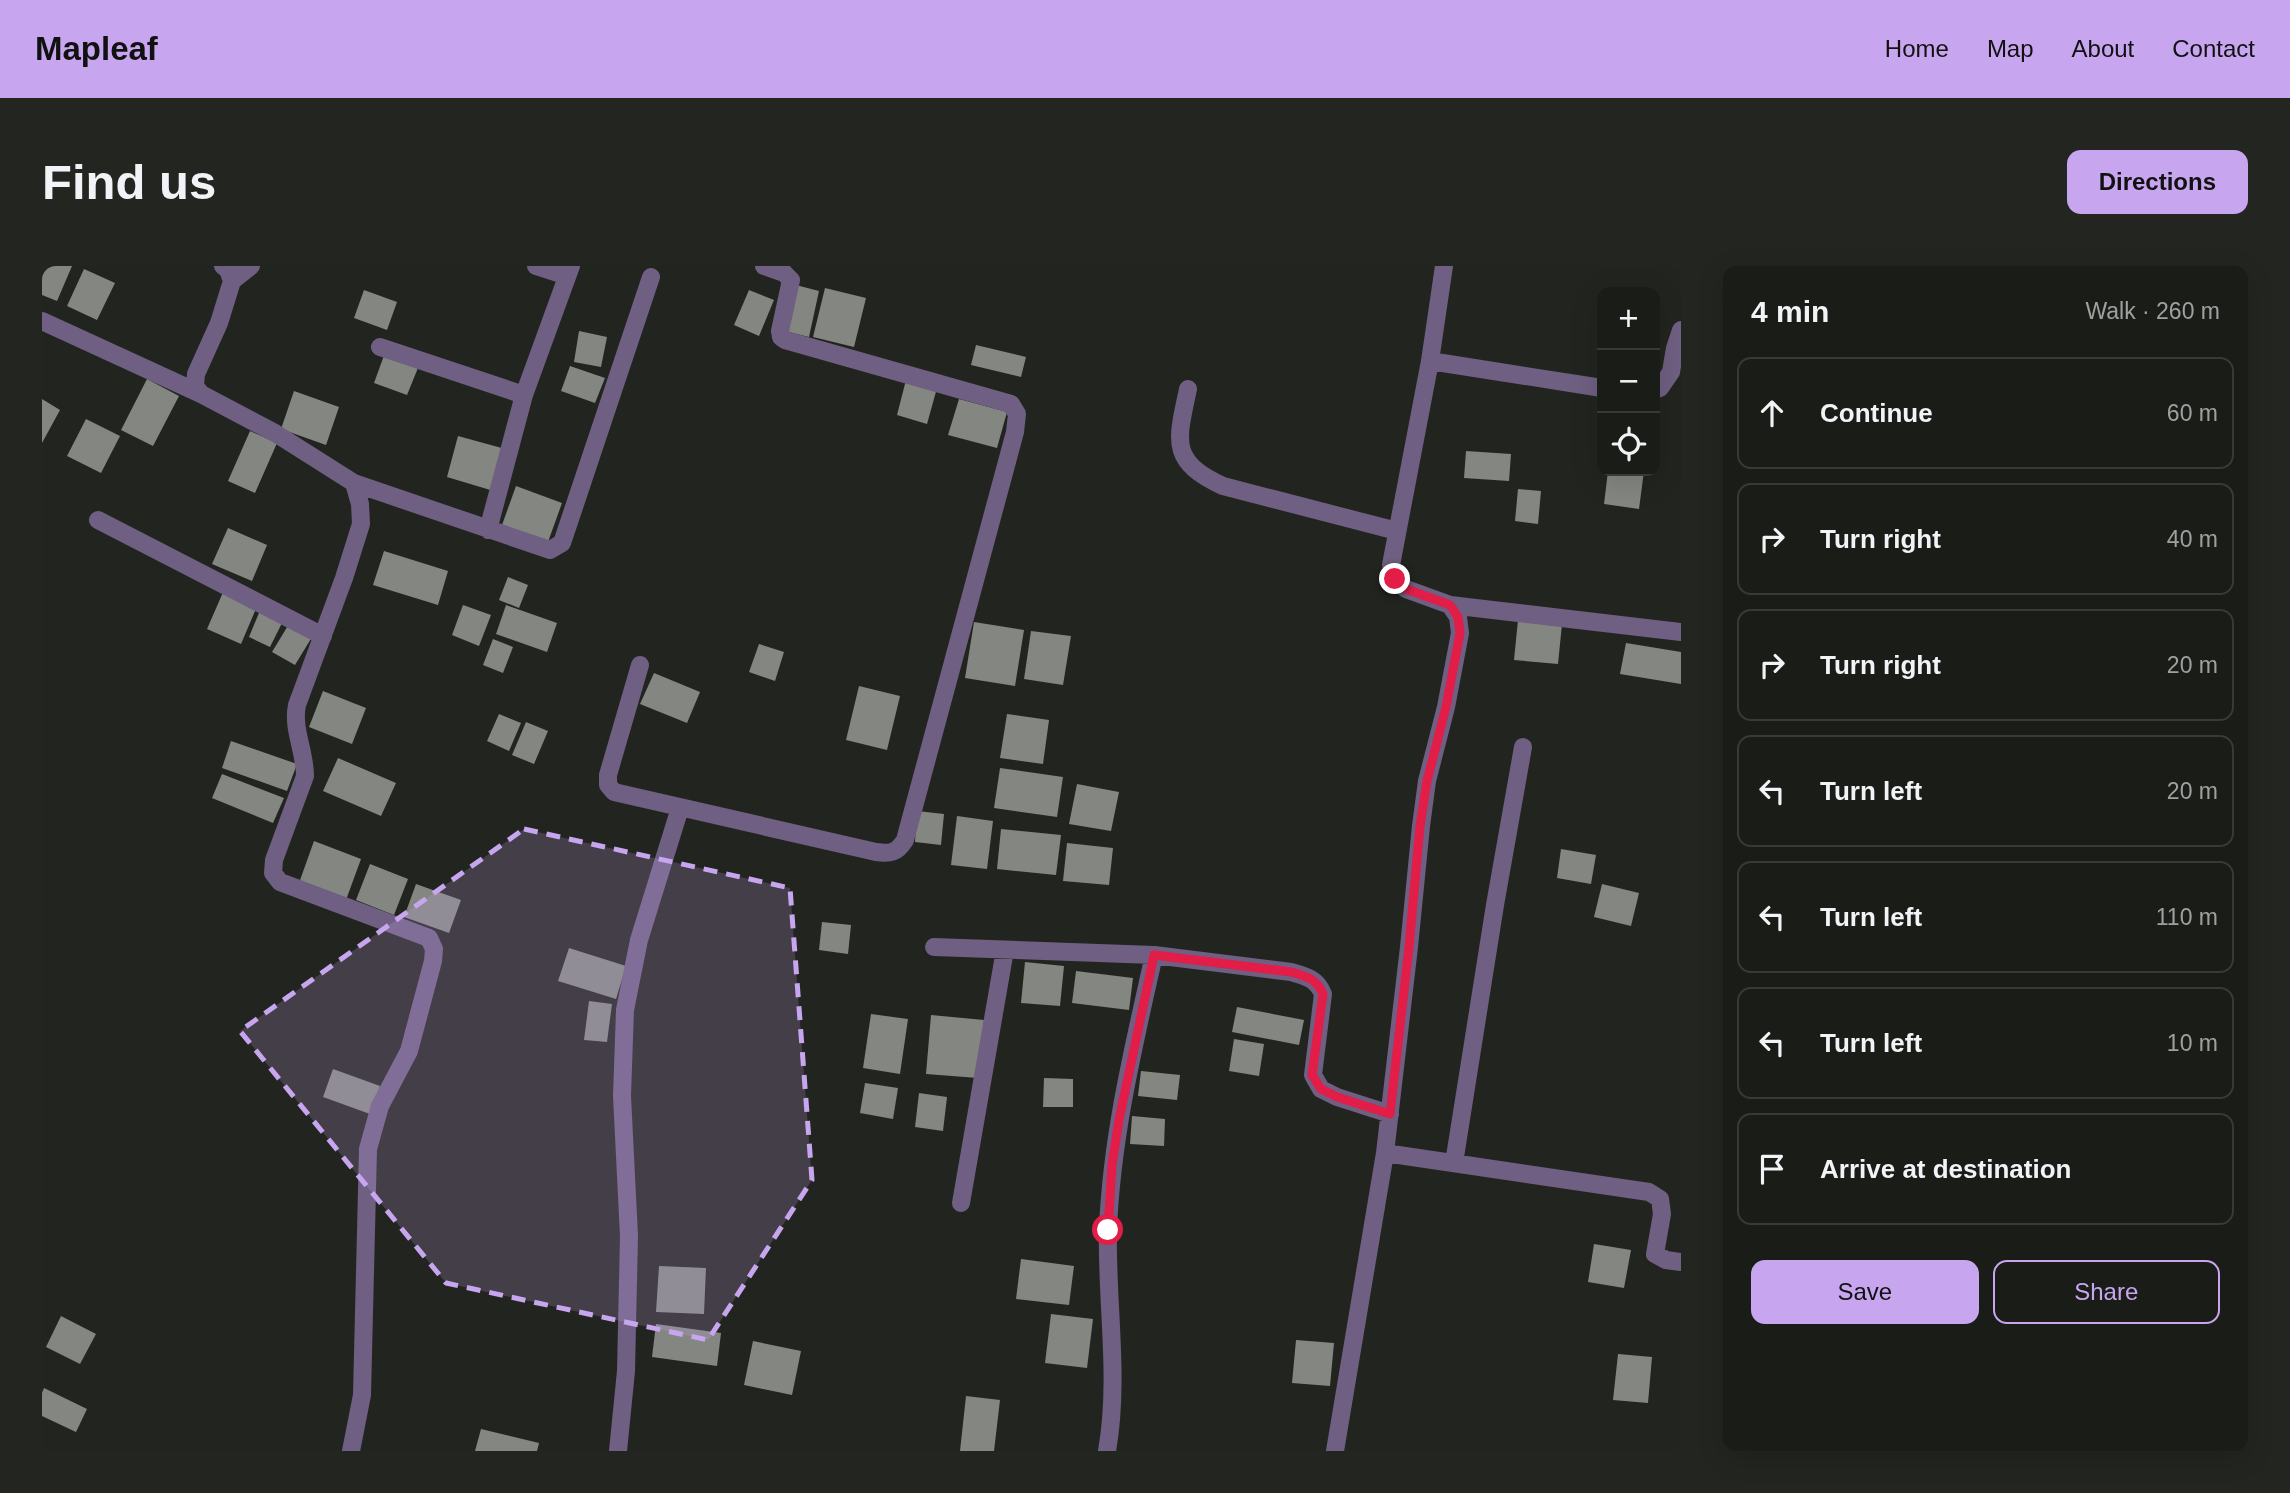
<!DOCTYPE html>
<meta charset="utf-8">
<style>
body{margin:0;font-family:Arial,sans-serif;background:#232520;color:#f1f3f6}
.controls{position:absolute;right:21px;top:21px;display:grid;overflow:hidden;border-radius:14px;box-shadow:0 7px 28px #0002}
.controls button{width:63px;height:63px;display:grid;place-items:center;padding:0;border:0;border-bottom:2px solid #383a36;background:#1a1c17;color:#f1f3f6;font:35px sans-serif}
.stop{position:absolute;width:21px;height:21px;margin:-16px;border:5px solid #e11d48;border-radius:50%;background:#fff}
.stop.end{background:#e11d48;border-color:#fff;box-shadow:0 2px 7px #0008}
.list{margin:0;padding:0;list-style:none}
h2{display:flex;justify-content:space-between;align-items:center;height:91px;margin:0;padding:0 28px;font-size:30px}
h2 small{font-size:23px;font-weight:400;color:#9fa1a1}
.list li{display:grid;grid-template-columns:46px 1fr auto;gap:21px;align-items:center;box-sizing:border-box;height:112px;margin:0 14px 14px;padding:0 14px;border:2px solid #383a36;border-radius:14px}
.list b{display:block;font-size:26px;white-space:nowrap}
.list em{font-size:23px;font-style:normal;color:#9fa1a1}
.actions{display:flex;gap:14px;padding:21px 28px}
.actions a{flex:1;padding:16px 0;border:2px solid #c7a6ef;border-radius:14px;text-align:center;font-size:24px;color:#c7a6ef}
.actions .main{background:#c7a6ef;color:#111}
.icon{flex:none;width:38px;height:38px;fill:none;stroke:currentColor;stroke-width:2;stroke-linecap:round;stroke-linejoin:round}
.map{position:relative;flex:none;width:1639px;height:1185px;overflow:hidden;border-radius:14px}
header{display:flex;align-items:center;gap:42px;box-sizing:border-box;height:98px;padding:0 35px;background:#c7a6ef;color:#111}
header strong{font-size:33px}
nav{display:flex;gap:38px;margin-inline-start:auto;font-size:24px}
.intro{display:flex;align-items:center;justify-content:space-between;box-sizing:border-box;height:168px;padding:0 42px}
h1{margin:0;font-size:49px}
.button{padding:18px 32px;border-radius:14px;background:#c7a6ef;color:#111;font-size:24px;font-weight:700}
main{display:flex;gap:42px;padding:0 42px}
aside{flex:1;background:#1a1c17;border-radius:14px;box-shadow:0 7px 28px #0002}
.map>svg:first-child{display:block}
.building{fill:#848781}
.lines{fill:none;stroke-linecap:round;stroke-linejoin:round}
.minor{stroke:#6f5f82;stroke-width:18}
.route{stroke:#e11d48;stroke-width:9}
.marked{fill:#c7a6ef;fill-opacity:0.2;stroke:#c7a6ef;stroke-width:5;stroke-dasharray:14 9;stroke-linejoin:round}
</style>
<header>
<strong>Mapleaf</strong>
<nav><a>Home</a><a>Map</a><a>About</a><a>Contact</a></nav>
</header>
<div class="intro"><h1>Find us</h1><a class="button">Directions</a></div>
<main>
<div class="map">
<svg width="1639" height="1185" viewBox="0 0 1639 1185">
<rect width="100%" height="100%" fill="#22251f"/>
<path class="building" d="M0 0H30L15 35 0 29Z
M42 3 73 17 55 54 25 40Z
M750 18 777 25 767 71 739 64Z
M783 22 824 32 812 81 771 71Z
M322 24 355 36 345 64 312 52Z
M707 24 732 34 717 70 692 59Z
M537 65 565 71 559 101 532 96Z
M934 79 984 91 979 111 929 99Z
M344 84 378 97 365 129 332 117Z
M528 100 563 112 553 137 519 125Z
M105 113 137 130 111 180 79 164Z
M864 114 895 122 885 158 855 149Z
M252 125 297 141 284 179 239 163Z
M0 133 18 144 0 177Z
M917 133 965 146 955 182 906 169Z
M44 153 78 170 59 207 25 190Z
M208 165 235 177 213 227 186 215Z
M416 170 467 184 455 226 405 211Z
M1424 185 1469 188 1467 215 1422 212Z
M1566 205H1602L1597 243 1562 238Z
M474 220 520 237 506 276 460 259Z
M1476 223 1499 225 1496 258 1473 255Z
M186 262 225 279 210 315 170 298Z
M342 285 406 305 396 339 331 319Z
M466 311 486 319 477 342 457 334Z
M182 324 216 338 199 378 165 363Z
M421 339 449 349 437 380 410 369Z
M464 339 515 357 505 386 454 368Z
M219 342 242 353 228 381 207 371Z
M1476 354 1520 358 1516 398 1472 394Z
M932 356 982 364 973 420 923 412Z
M247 358 270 371 253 399 230 386Z
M989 365 1029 370 1021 419 982 413Z
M451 373 471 381 461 407 441 399Z
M1584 377 1639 386V418L1578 408Z
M717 378 742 386 733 415 707 406Z
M612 407 658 426 645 457 598 438Z
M817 420 858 430 845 484 804 474Z
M281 425 324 442 310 478 267 461Z
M457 448 479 457 467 485 445 475Z
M965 448 1007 454 1001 498 958 492Z
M484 456 506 465 492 498 470 489Z
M189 475 255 498 245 525 180 502Z
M296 492 354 517 339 550 281 525Z
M958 502 1021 511 1015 551 952 542Z
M180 508 242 532 231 557 170 532Z
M1035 518 1077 526 1069 565 1027 558Z
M875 545 902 548 899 579 873 576Z
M915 550 951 555 945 603 909 599Z
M959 563 1019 569 1014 609 955 603Z
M272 575 319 593 304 634 257 617Z
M1025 577 1071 582 1067 619 1021 615Z
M1519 583 1554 589 1549 618 1515 612Z
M328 598 366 613 352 649 314 634Z
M374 618 419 634 407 667 362 651Z
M1560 618 1597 627 1589 660 1552 651Z
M780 656 809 659 806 688 777 684Z
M527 682 584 700 574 733 516 715Z
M983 696 1022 700 1018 740 979 737Z
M1034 705 1091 712 1087 744 1030 737Z
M547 735 570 738 565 776 542 774Z
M1195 741 1262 754 1257 779 1190 766Z
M829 748 866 753 858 808 821 802Z
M889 749 942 754 936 812 884 808Z
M1192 773 1222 778 1217 810 1187 805Z
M291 803 338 820 328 848 281 831Z
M1099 805 1138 809 1135 834 1096 830Z
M1002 812 1031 813V841H1001Z
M823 817 856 822 851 853 818 847Z
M877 827 905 831 901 865 873 861Z
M1090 850 1123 853 1122 880 1088 878Z
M1552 978 1589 984 1582 1022 1546 1016Z
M979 993 1032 1000 1027 1039 974 1033Z
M617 1000 664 1002 662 1048 614 1046Z
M1009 1048 1051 1053 1045 1102 1003 1097Z
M19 1050 54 1068 38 1098 4 1081Z
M614 1058 679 1067 675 1100 610 1091Z
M1254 1074 1292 1077 1288 1120 1250 1117Z
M711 1075 759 1085 750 1129 702 1119Z
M1576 1088 1610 1091 1606 1137 1571 1134Z
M2 1122 45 1143 34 1166 0 1150V1127Z
M924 1130 958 1134 952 1185H918Z
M439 1163 497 1177 495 1185H433Z"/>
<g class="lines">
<path class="minor" d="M181 0 186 4 190 15 177 57 154 108 153 120 159 128 233 167 312 217 318 238 319 258 302 312 255 439C250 463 263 485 263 510L232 594 231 607 238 616 387 672 392 683 391 695 367 785 338 840 326 883 320 1129 309 1185
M494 0 525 10
M190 15 209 0
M0 55 159 128
M338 81 482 129
M1388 95 1560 122
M1146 123C1135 175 1127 195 1181 220L1355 265
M1613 124 1618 122 1629 106 1633 82 1639 64
M312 217 508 284 520 277 609 11
M56 254 281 370
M446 264 482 129 529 0
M1408 339 1639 366
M598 399 566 509V519L572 526 834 586C848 588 855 587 863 574L973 166 975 148 969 138 743 74 739 71 738 65 749 14 742 7 722 0
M892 681 1112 689 1249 706C1264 710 1275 713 1281 728L1271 809 1279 823 1295 831 1348 848
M1343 887 1607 926 1618 933 1620 948 1613 988 1624 994 1639 996
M1412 897 1453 639 1481 481
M919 937 963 684
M576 1185 584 1105 587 970 580 830 583 744 597 674 638 542
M1065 1185C1078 1111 1064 1036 1066 962 1070 868 1092 779 1112 689
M1293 1185 1343 887 1367 681 1379 560 1385 515 1404 441 1418 367 1416 351 1408 339 1364 323 1353 313 1349 299 1388 95 1402 0"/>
</g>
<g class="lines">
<path class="route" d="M1066 964 1070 899 1077 854 1112 689 1249 706C1264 710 1275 713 1281 728L1270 809 1279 823 1295 831 1348 848 1367 681 1378 560 1385 515 1404 441 1418 367 1416 351 1408 339 1364 323 1353 313"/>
</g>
<path class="marked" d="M482 563 748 622 770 914 666 1074 404 1017 198 765Z"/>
</svg>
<div class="controls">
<button>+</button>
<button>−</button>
<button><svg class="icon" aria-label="locate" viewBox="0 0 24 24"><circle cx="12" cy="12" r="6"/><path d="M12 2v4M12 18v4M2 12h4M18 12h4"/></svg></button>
</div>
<div class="stop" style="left:1066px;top:964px"></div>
<div class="stop end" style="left:1353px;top:313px"></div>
</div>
<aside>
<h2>4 min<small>Walk · 260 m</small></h2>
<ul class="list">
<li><svg class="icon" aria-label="ahead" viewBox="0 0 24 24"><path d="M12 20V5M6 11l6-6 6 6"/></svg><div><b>Continue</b></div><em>60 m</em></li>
<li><svg class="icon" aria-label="right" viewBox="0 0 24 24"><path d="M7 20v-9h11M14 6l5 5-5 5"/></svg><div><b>Turn right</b></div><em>40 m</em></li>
<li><svg class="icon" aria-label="right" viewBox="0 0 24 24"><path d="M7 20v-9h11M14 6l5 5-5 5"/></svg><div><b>Turn right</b></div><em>20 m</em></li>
<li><svg class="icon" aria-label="left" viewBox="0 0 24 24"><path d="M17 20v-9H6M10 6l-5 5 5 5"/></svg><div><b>Turn left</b></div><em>20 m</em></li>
<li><svg class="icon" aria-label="left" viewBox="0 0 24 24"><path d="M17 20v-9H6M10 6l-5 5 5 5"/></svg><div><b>Turn left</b></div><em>110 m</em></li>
<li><svg class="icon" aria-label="left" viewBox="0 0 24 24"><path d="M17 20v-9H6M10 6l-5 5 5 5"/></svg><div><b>Turn left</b></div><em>10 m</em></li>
<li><svg class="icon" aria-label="arrive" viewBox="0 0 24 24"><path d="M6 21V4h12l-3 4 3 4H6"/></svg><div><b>Arrive at destination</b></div></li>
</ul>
<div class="actions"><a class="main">Save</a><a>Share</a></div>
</aside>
</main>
